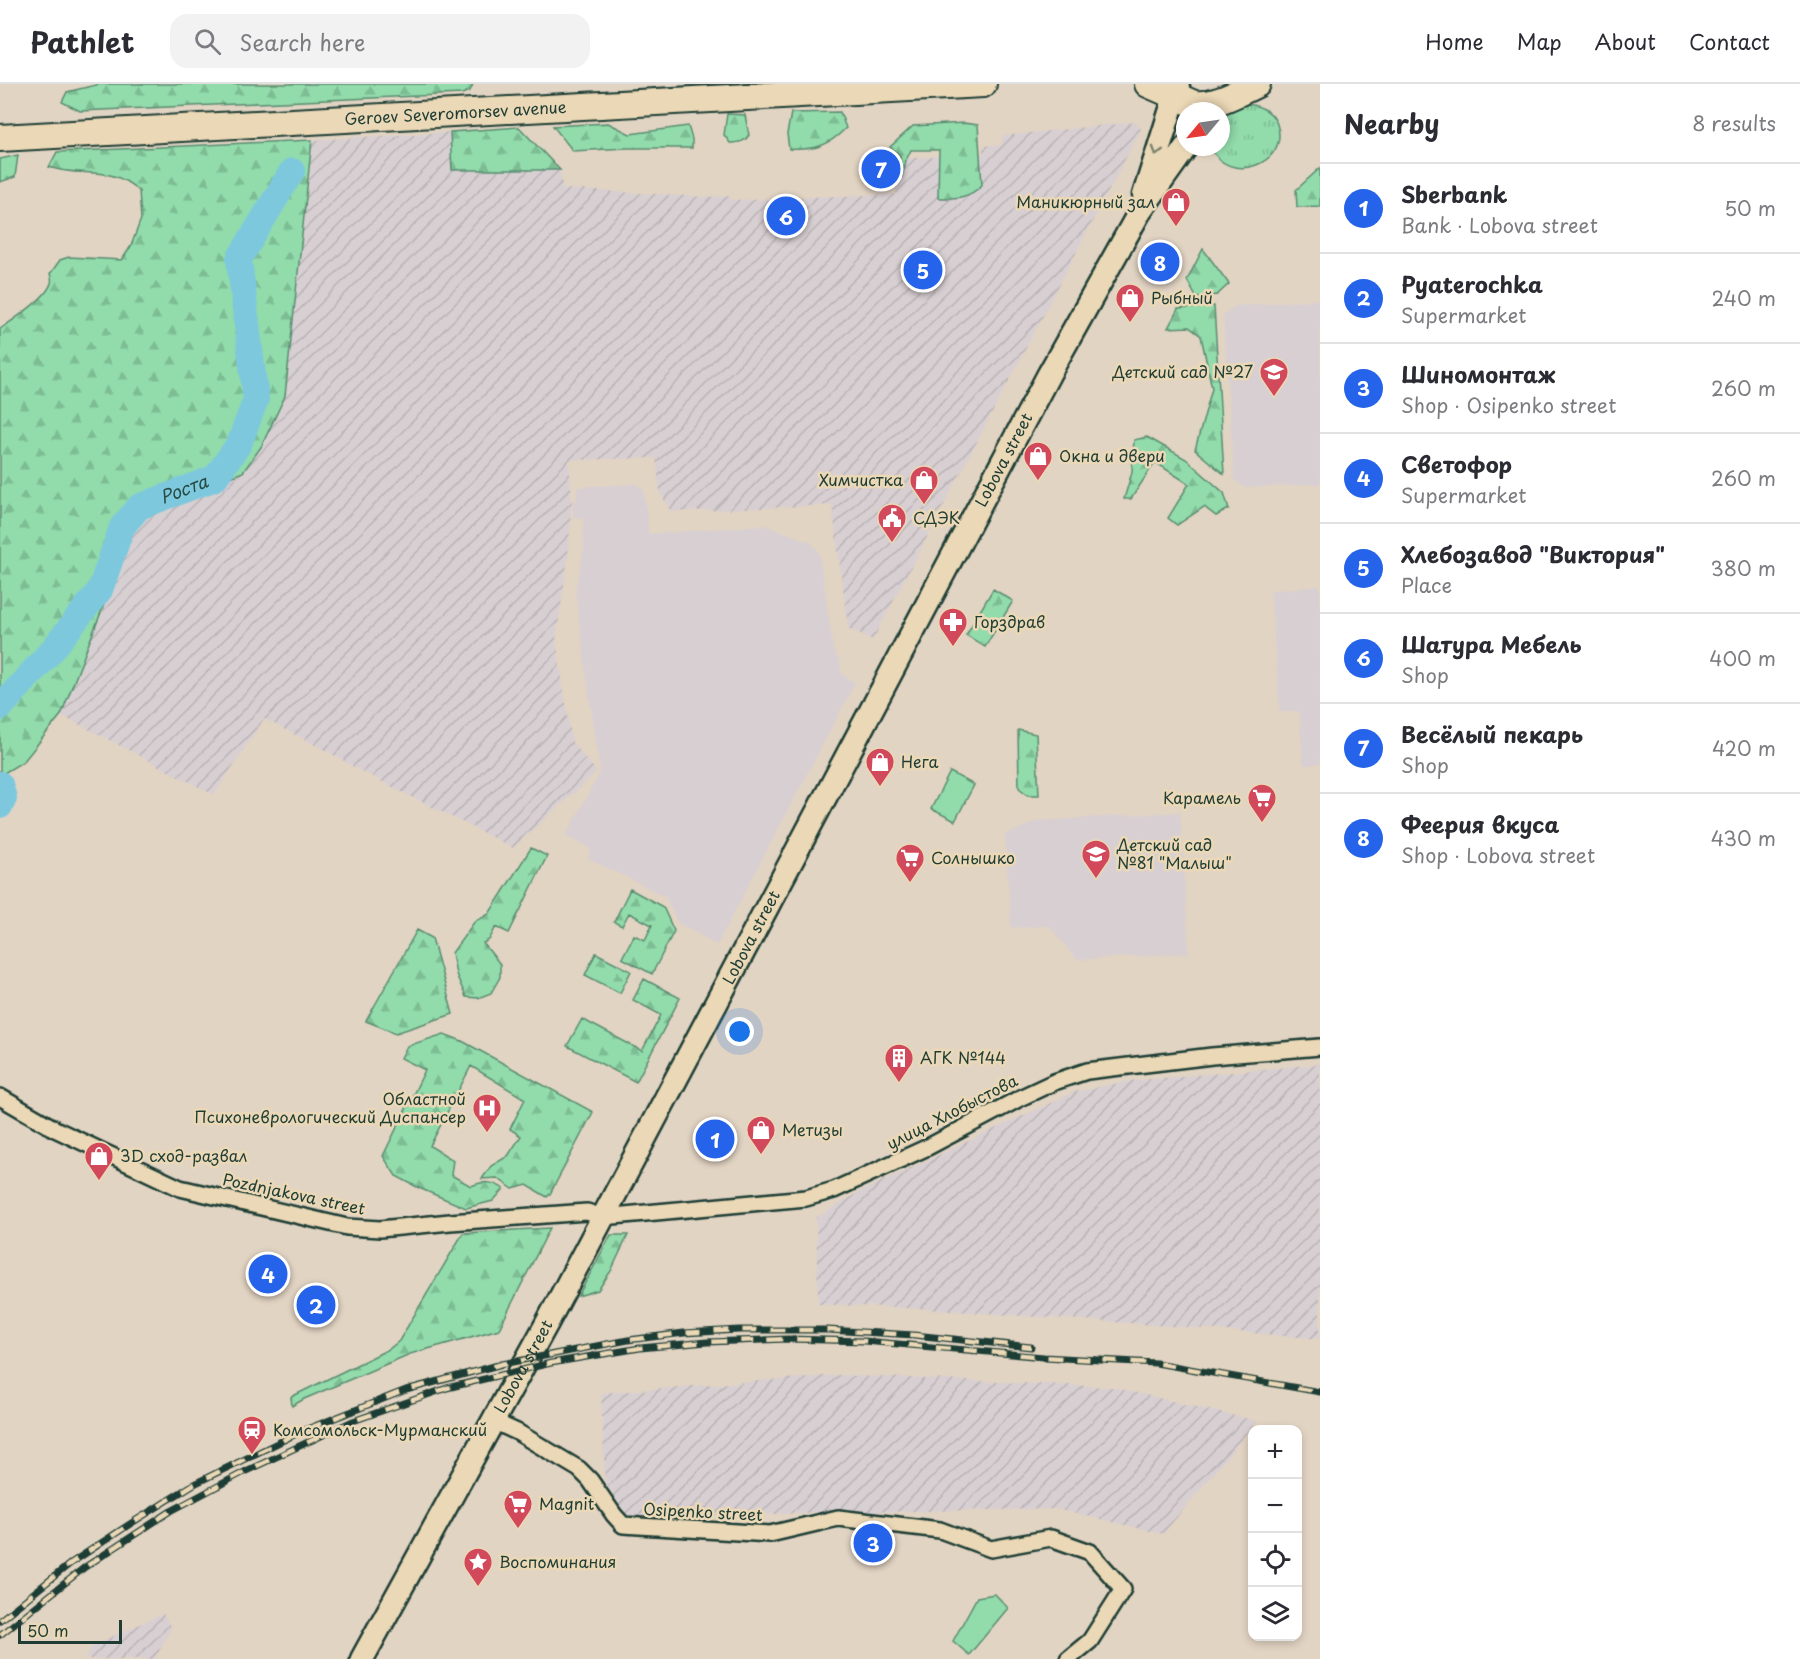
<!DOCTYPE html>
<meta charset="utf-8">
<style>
body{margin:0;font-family:"Playpen Sans",sans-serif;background:#f2f2f3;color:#2b2b33}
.controls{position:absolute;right:18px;bottom:18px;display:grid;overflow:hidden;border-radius:12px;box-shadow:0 3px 9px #0003}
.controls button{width:54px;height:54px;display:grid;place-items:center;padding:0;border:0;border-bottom:2px solid #e1e1e2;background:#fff;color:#2b2b33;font:30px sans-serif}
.compass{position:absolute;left:1176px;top:18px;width:54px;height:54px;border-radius:50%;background:#fff;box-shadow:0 3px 9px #0003;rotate:241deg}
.scale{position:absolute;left:18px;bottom:15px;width:104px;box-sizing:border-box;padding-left:6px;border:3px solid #1f3d34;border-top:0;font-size:16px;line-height:21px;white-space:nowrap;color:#1f3d34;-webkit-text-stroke:4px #ebd8b6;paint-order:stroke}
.you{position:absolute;left:740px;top:948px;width:21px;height:21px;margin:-15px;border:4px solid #fff;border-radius:50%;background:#1a73e8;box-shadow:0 0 0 9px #1a73e833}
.badge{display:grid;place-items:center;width:39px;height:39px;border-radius:50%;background:#2563eb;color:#fff;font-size:20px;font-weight:700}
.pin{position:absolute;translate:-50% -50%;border:3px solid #fff;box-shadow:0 2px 6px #0006}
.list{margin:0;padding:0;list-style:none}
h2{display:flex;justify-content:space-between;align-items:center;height:78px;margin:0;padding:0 24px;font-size:26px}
h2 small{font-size:20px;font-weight:400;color:#7c7c81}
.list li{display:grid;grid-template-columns:39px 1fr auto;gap:18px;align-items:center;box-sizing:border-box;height:90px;padding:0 24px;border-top:2px solid #e1e1e2}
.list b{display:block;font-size:22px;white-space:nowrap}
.list p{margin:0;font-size:20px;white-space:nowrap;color:#7c7c81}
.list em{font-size:20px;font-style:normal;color:#7c7c81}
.icon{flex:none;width:33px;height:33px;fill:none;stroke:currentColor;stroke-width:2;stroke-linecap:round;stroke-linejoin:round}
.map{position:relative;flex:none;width:1320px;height:1575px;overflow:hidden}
header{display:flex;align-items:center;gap:36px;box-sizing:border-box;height:84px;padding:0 30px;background:#fff;border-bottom:2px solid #e1e1e2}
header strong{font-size:28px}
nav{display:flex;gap:33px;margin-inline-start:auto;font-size:21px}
.search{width:420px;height:54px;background:#f2f2f3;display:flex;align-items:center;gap:15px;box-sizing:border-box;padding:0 21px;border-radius:18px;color:#7c7c81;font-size:22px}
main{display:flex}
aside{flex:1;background:#fff}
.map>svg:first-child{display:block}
.built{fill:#d8cfd2}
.industrial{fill:url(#industrial-furrows)}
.grass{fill:url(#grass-tufts);stroke:#588c70;stroke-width:1.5}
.forest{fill:url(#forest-firs);stroke:#588c70;stroke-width:1.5}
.park{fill:#92dbab;stroke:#588c70;stroke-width:1.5}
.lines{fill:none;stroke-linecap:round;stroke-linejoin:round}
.river{stroke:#7ec8de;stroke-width:26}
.street-casing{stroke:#1f3d34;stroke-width:20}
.secondary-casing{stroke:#1f3d34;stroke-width:27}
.primary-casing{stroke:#1f3d34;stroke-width:30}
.street{stroke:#ebd8b6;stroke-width:15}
.secondary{stroke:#ebd8b6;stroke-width:22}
.primary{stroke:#ebd8b6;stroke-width:26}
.rail-casing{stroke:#1f3d34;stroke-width:7}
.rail{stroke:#ebd8b6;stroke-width:4.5;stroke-dasharray:14;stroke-linecap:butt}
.oneway{stroke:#7b836e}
.labels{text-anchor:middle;stroke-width:5;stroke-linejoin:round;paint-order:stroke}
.street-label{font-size:16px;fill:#1f3d34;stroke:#ebd8b6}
.poi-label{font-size:16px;fill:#1f3d34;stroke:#ebd8b6;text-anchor:start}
.water-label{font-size:18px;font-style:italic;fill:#284b45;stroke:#ebd8b6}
</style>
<header>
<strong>Pathlet</strong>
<div class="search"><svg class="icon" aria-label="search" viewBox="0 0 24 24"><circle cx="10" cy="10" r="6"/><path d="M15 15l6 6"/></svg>Search here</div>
<nav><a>Home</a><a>Map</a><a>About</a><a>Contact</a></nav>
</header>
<main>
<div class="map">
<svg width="1320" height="1575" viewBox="0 0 1320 1575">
<defs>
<pattern id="industrial-furrows" width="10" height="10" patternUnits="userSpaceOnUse" patternTransform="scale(1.5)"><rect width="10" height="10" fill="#d8cfd2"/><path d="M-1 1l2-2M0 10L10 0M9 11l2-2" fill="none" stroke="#b9b3b5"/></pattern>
<pattern id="grass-tufts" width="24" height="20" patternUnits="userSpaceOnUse" patternTransform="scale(1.5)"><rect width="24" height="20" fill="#92dbab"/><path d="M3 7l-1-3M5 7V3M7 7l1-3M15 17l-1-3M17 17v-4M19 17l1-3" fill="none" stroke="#7dbd94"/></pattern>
<pattern id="forest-firs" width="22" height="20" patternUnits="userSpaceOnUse" patternTransform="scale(1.5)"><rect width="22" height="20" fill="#92dbab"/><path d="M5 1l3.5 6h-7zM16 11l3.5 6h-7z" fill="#7dbd94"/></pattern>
</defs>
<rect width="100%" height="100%" fill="#e2d4c3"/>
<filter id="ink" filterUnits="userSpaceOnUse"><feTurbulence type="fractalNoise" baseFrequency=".0167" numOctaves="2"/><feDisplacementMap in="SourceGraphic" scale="12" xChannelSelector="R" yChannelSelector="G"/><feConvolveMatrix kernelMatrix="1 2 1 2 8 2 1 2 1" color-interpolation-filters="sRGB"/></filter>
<g filter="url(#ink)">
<path class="built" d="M1320 215V400L1245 404 1234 395 1223 231 1235 222Z
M637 400 644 406 649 450 764 441 811 458 819 468 834 569 840 578 841 589 855 599 717 861 678 839 666 813 587 774 592 765 566 752 600 688 575 507 584 466 583 434 573 433V417L577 415V403Z
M1320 502V680L1303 681 1299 627 1280 628 1270 506Z
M1180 728 1189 869 1077 876 1049 842 1011 844 1005 751 1037 737Z"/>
<path class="industrial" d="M1135 38 1141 45 873 556 848 544 832 421 672 428 660 409 656 374 569 376 572 416 568 474 556 556 572 658 597 688 513 764 357 685 329 668 264 635 214 711 61 631 140 428 166 417 261 363 285 312 312 56 450 48 453 86H560L563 105 708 113 730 112 731 116 771 115 772 123H780L779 114 896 110 895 75 983 70V62L1002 61V52Z
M1320 980V1255L1183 1243 924 1225 818 1220 816 1134 861 1107 1074 1008 1129 997Z
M838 1291 1111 1303 1257 1337 1163 1450 1056 1425 796 1429 628 1436 605 1398 601 1309Z
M163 1530 171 1544 155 1575H85L93 1561Z"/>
<path class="grass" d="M1249 20C1262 23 1272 27 1277 40 1291 81 1226 102 1211 63H1221V31L1227 26Z"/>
<path class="forest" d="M100 0H473L470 7 462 10 80 27 62 18 67 8Z
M840 28 846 44C827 63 815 66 789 65L787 50 791 29Z
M727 30 745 31 749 51C744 59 739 58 730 59L724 51Z
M608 39 630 50 688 42 692 55V64H627L573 67 553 42Z
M964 39 978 41 982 101C968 115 956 114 938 114L939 66H911L906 76 902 93 898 90 900 71 890 63 913 42Z
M519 43 560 86H452L450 48Z
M312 56 285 312 261 363 243 388 140 428 61 631 24 677 4 689H0V245C13 236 47 214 51 199 52 198 51 192 50 190L60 176 69 173 122 176 131 162 141 135 139 107C108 79 84 95 49 83L57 68Z
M18 71 15 93 0 98V75Z
M1320 84V122L1297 123 1296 106Z
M1203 165 1229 200 1217 211 1196 213 1187 196Z
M1214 222 1224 390 1195 366 1212 304 1201 252 1189 243 1168 244 1178 225Z
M1147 353 1186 375 1224 409 1229 425 1216 432 1204 423 1177 441 1168 434 1189 400 1155 378 1131 415H1124L1132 388 1134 356Z
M993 505 1013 517 985 563 966 551Z
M1018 646 1036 650 1039 711H1028L1019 704Z
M531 764 547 772 509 849 496 843 489 856 483 859 500 880V893L491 909 478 914 466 913 456 890 452 869 475 837 489 830Z
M630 805 663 823 674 847 652 890 622 874 634 851 645 856 652 841 629 829 622 842 614 838Z
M417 846 432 854 453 930 396 949 366 937Z
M596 869 631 887 620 909 585 891Z
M644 895 680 914 636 998 567 962 582 935 642 967 661 931 633 916Z
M444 950 462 957 593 1028 550 1110 547 1113 527 1101 513 1105 497 1094 482 1095 491 1082 508 1072 521 1052 510 1045 525 1015 471 982 430 1062 453 1076 451 1091 471 1102C484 1097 492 1097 504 1105L493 1117 466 1124 419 1104 396 1092 383 1072 425 986 401 974 407 962Z
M550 1144 499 1245 410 1270 304 1315 292 1322 291 1313 389 1265 399 1257 463 1149Z
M611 1151H628L611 1187 598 1206 578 1212Z"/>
<path class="park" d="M950 688 974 701 955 737 931 725Z
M995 1510 1008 1524 969 1571 953 1557 977 1513Z"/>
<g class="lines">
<g class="river">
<path id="s1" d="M0 624 53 565 100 506 122 443 139 423 215 394 239 360 256 315 239 175 292 87"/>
<path d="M0 700 4 714 0 722"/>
</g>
<g class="street-casing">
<path id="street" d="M0 1013 55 1045 180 1104 347 1143 380 1145 450 1138 587 1128 603 1133 806 1114 834 1106 928 1063 1022 1013 1054 998 1087 987 1212 972 1320 963
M493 1337 517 1348 579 1385 590 1396 614 1431 623 1441 770 1450 838 1434 940 1446 991 1465 1051 1454 1090 1468 1123 1505 1090 1557 1068 1575"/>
</g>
<g class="secondary-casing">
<g id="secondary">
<path d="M1144 111 1178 3"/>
<path id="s2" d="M362 1575 547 1239 1049 290 1139 129 1186 63"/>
</g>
</g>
<g class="primary-casing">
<g id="primary">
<path d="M1148 0 1194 20C1217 22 1237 9 1257 0"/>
<path id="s3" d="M0 54 983 0"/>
</g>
</g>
<use href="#street" class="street"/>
<use href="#secondary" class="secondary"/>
<use href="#primary" class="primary"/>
<g class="rail-casing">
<path id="rail" d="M0 1536 71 1479 130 1440 194 1400 302 1347 406 1306 502 1280 628 1256 684 1249 739 1246H828L914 1251 1031 1263
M0 1551 85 1483 171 1427 246 1387 353 1337 447 1304 551 1279 640 1264 707 1258 788 1255 864 1257 1044 1273 1156 1279 1320 1308"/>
</g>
<use href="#rail" class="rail"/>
</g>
<defs><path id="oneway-chevron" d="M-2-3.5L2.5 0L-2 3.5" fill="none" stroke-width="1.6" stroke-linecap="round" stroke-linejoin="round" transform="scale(1.5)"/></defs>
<use class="oneway" href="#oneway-chevron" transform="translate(1157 67) rotate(107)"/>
</g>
<defs>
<g id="shop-pin" transform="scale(1.5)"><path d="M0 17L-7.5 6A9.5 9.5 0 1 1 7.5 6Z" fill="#d1495b" stroke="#ebd8b6"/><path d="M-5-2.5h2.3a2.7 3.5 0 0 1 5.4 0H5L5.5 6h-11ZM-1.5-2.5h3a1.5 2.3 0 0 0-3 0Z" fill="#fff"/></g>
<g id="school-pin" transform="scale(1.5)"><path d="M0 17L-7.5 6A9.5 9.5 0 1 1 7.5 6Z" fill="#d1495b" stroke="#ebd8b6"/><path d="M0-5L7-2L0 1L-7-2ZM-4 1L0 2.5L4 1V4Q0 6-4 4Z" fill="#fff"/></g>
<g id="civic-pin" transform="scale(1.5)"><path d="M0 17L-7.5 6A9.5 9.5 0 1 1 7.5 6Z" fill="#d1495b" stroke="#ebd8b6"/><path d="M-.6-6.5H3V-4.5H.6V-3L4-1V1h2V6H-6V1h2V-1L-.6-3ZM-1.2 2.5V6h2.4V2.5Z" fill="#fff"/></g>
<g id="pharmacy-pin" transform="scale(1.5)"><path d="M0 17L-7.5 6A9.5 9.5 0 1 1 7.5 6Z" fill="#d1495b" stroke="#ebd8b6"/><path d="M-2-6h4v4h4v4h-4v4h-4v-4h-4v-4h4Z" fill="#fff"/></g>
<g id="supermarket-pin" transform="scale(1.5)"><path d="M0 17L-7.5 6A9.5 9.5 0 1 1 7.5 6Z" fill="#d1495b" stroke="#ebd8b6"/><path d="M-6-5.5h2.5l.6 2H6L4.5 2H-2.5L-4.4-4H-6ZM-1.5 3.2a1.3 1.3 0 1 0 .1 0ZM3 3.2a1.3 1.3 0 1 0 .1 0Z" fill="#fff"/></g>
<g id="building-pin" transform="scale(1.5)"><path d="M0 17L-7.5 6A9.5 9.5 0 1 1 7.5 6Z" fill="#d1495b" stroke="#ebd8b6"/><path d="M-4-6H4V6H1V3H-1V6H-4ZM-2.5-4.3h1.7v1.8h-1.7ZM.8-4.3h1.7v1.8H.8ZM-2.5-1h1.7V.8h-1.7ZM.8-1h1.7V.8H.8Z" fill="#fff"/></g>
<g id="hospital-pin" transform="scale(1.5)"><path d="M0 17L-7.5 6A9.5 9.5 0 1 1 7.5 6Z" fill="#d1495b" stroke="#ebd8b6"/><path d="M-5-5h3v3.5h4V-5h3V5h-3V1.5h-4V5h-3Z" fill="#fff"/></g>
<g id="station-pin" transform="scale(1.5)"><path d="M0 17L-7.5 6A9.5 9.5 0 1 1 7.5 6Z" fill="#d1495b" stroke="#ebd8b6"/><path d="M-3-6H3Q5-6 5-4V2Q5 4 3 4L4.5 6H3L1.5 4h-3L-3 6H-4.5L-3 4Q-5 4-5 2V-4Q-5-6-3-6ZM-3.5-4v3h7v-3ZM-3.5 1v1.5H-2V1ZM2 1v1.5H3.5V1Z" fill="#fff"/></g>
<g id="sight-pin" transform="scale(1.5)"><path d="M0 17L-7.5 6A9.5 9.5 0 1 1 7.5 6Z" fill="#d1495b" stroke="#ebd8b6"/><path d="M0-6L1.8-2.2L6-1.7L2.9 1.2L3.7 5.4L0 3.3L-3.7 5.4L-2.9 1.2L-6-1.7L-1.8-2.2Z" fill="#fff"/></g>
</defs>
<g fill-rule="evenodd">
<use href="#shop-pin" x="1176" y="118"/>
<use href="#shop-pin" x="1130" y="214"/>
<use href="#school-pin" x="1274" y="288"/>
<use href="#shop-pin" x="1038" y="372"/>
<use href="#shop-pin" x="924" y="396"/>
<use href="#civic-pin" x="892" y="434"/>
<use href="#pharmacy-pin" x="953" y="538"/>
<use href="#shop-pin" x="880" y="678"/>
<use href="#supermarket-pin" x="1262" y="714"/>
<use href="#school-pin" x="1096" y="770"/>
<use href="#supermarket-pin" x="910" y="774"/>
<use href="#building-pin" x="899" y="974"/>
<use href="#hospital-pin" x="487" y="1024"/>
<use href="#shop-pin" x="761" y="1046"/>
<use href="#shop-pin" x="99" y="1072"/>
<use href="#station-pin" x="252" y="1346"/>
<use href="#supermarket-pin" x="518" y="1420"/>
<use href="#sight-pin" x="478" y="1478"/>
</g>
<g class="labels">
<g class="street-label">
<text dy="6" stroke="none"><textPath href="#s3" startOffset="456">Geroev Severomorsev avenue</textPath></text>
<text dy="6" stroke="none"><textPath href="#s2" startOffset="1360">Lobova street</textPath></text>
<text dy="6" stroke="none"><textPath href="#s2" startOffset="820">Lobova street</textPath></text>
<text transform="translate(952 1028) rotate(-27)" y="6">улица Хлобыстова</text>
<text transform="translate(294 1110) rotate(12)" y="6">Pozdnjakova street</text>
<text dy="6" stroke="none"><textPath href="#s2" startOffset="334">Lobova street</textPath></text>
<text transform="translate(703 1428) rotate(3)" y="6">Osipenko street</text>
</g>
<g class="poi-label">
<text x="1155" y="124" text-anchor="end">Маникюрный зал</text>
<text x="1151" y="220">Рыбный</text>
<text x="1253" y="294" text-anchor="end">Детский сад №27</text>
<text x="1059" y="378">Окна и двери</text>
<text x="903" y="402" text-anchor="end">Химчистка</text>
<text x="913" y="440">СДЭК</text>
<text x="974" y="544">Горздрав</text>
<text x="901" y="684">Нега</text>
<text x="1241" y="720" text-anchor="end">Карамель</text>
<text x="1117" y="767">Детский сад<tspan x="1117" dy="18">№81 "Малыш"</tspan></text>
<text x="931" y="780">Солнышко</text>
<text x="920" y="980">АГК №144</text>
<text x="466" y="1021" text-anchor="end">Областной<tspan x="466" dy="18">Психоневрологический Диспансер</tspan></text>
<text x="782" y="1052">Метизы</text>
<text x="120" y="1078">3D сход-развал</text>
<text x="273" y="1352">Комсомольск-Мурманский</text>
<text x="539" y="1426">Magnit</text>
<text x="499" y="1484">Воспоминания</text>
</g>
<g class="water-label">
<text dy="6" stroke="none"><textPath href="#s1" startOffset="296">Роста</textPath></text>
</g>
</g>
</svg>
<div class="controls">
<button>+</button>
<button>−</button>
<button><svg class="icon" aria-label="locate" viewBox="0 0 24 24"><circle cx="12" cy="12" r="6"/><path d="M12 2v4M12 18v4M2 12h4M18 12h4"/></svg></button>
<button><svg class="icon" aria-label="layers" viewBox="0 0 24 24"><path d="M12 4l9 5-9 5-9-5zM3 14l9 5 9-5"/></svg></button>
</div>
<svg class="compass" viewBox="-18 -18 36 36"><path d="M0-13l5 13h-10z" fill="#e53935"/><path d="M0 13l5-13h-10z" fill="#7c7c81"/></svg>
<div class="scale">50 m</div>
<div class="you"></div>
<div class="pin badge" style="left:715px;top:1055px">1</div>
<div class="pin badge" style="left:316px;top:1221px">2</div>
<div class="pin badge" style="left:873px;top:1459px">3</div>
<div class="pin badge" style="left:268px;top:1190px">4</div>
<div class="pin badge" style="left:923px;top:186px">5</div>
<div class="pin badge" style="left:786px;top:132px">6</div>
<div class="pin badge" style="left:881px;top:85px">7</div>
<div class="pin badge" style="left:1160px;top:178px">8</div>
</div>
<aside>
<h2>Nearby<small>8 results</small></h2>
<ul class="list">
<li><span class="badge">1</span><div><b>Sberbank</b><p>Bank · Lobova street</p></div><em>50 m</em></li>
<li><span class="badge">2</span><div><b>Pyaterochka</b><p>Supermarket</p></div><em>240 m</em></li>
<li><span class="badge">3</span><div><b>Шиномонтаж</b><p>Shop · Osipenko street</p></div><em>260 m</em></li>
<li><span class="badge">4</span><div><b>Светофор</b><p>Supermarket</p></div><em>260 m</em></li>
<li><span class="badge">5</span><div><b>Хлебозавод &quot;Виктория&quot;</b><p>Place</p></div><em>380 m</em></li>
<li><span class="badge">6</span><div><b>Шатура Мебель</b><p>Shop</p></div><em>400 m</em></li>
<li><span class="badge">7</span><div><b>Весёлый пекарь</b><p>Shop</p></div><em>420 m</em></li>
<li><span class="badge">8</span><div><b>Феерия вкуса</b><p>Shop · Lobova street</p></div><em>430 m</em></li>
</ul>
</aside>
</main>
